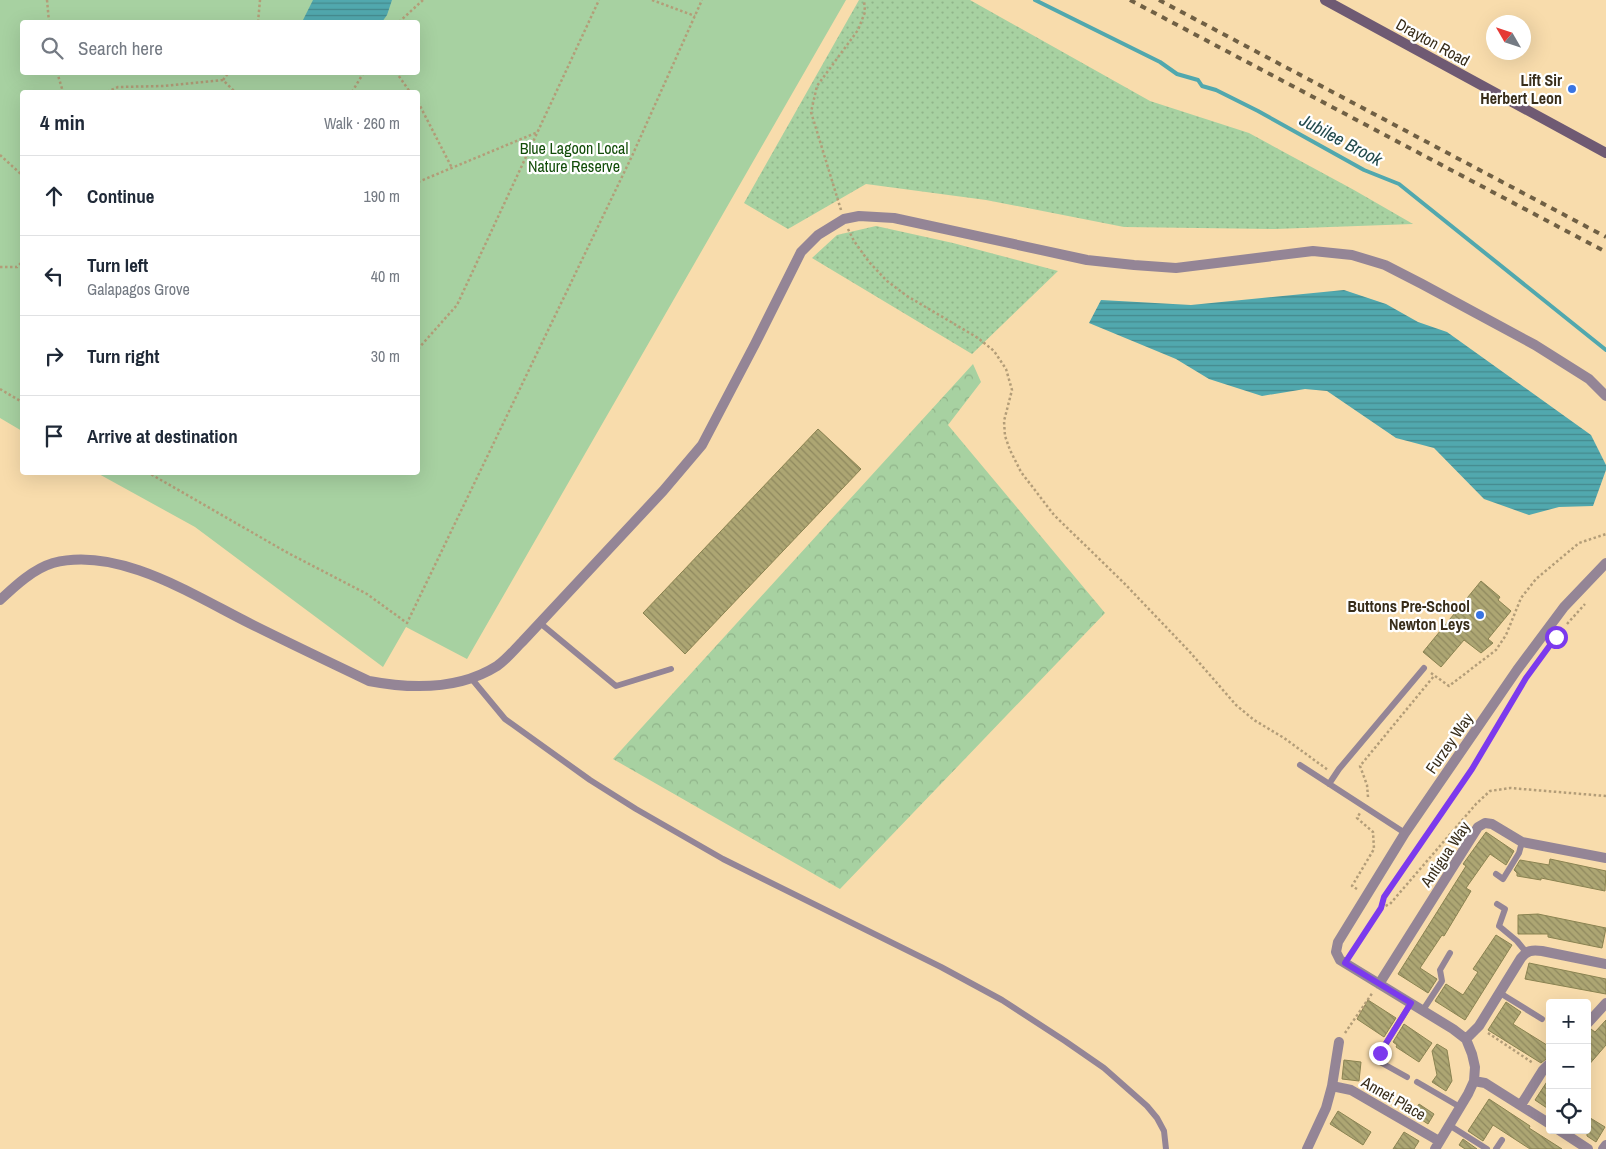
<!DOCTYPE html>
<meta charset="utf-8">
<style>
body{margin:0;font-family:"Archivo Narrow",sans-serif;background:#f6f6f7;color:#1f2937}
.controls{position:absolute;right:15px;bottom:15px;display:grid;overflow:hidden;border-radius:5px;box-shadow:0 5px 20px #0002}
.controls button{width:45px;height:45px;display:grid;place-items:center;padding:0;border:0;border-bottom:1px solid #e0e1e3;background:#fff;color:#1f2937;font:25px sans-serif}
.compass{position:absolute;left:1486px;top:15px;width:45px;height:45px;border-radius:50%;background:#fff;box-shadow:0 5px 20px #0002;rotate:309deg}
.stop{position:absolute;width:15px;height:15px;margin:-11px;border:4px solid #7c3aed;border-radius:50%;background:#fff}
.stop.end{background:#7c3aed;border-color:#fff;box-shadow:0 1px 5px #0008}
.list{margin:0;padding:0;list-style:none}
h2{display:flex;justify-content:space-between;align-items:center;height:65px;margin:0;padding:0 20px;font-size:21px}
h2 small{font-size:16px;font-weight:400;color:#747a83}
.list li{display:grid;grid-template-columns:32px 1fr auto;gap:15px;align-items:center;box-sizing:border-box;height:80px;padding:0 20px;border-top:1px solid #e0e1e3}
.list b{display:block;font-size:19px;white-space:nowrap}
.list p{margin:0;font-size:16px;white-space:nowrap;color:#747a83}
.list em{font-size:16px;font-style:normal;color:#747a83}
.icon{flex:none;width:28px;height:28px;fill:none;stroke:currentColor;stroke-width:2;stroke-linecap:round;stroke-linejoin:round}
.map{position:relative;flex:none;width:1606px;height:1149px;overflow:hidden}
.search{position:absolute;background:#fff;box-shadow:0 5px 20px #0002;left:20px;top:20px;width:400px;height:55px;display:flex;align-items:center;gap:12px;box-sizing:border-box;padding:0 18px;border-radius:5px;color:#747a83;font-size:19px}
.panel{position:absolute;background:#fff;box-shadow:0 5px 20px #0002;left:20px;top:90px;width:400px;height:385px;border-radius:5px}
.map>svg:first-child{display:block}
.grass{fill:url(#grass-dots)}
.forest{fill:url(#forest-crowns)}
.park{fill:#a7d1a1;fill-rule:evenodd}
.water{fill:url(#water-rules)}
.lines{fill:none;stroke-linecap:round;stroke-linejoin:round}
.stream{stroke:#51a8ae;stroke-width:4}
.building{fill:url(#building-back-hatch);stroke:#8a8351}
.path{stroke:#b39d78;stroke-width:2.5;stroke-dasharray:2.5 2.5;stroke-linecap:butt}
.lane{stroke:#948596;stroke-width:6}
.street{stroke:#948596;stroke-width:10}
.secondary{stroke:#6f5a73;stroke-width:10}
.rail{stroke:#706044;stroke-width:4;stroke-dasharray:6 6;stroke-linecap:butt}
.route{stroke:#7c3aed;stroke-width:6}
.poi-dot{fill:#3974e3;stroke:#fff;stroke-width:2}
.labels{text-anchor:middle;stroke-width:4.5;stroke-linejoin:round;paint-order:stroke}
.street-label{font-size:16px;fill:#382d1a;stroke:#fff}
.poi-label{font-size:16px;font-weight:bold;fill:#382d1a;stroke:#fff;text-anchor:end}
.park-label{font-size:16px;fill:#124d09;stroke:#fff}
.water-label{font-size:18px;font-style:italic;fill:#224a4d;stroke:#fff}
</style>
<div class="map">
<svg width="1606" height="1149" viewBox="0 0 1606 1149">
<defs>
<pattern id="grass-dots" width="8" height="8" patternUnits="userSpaceOnUse" patternTransform="scale(1.25)"><rect width="8" height="8" fill="#a7d1a1"/><path d="M2 2h.1M6 6h.1" fill="none" stroke="#90b48a" stroke-width="1.8" stroke-linecap="round"/></pattern>
<pattern id="forest-crowns" width="20" height="18" patternUnits="userSpaceOnUse" patternTransform="scale(1.25)"><rect width="20" height="18" fill="#a7d1a1"/><path d="M2 6a3 3 0 1 1 6 0M12 15a3 3 0 1 1 6 0" fill="none" stroke="#90b48a"/></pattern>
<pattern id="water-rules" width="6" height="5" patternUnits="userSpaceOnUse" patternTransform="scale(1.25)"><rect width="6" height="5" fill="#51a8ae"/><path d="M0 2.5h6" fill="none" stroke="#44898d"/></pattern>
<pattern id="building-back-hatch" width="6" height="6" patternUnits="userSpaceOnUse" patternTransform="scale(1.25)"><rect width="6" height="6" fill="#ada673"/><path d="M-1 5l2 2M0 0l6 6M5-1l2 2" fill="none" stroke="#8e885e"/></pattern>
</defs>
<rect width="100%" height="100%" fill="#f8dcac"/>
<path class="grass" d="M859 0H970L1150 101 1249 133 1354 190 1413 224 1275 229 1124 227 986 200 866 184 788 229 744 203Z
M876 226 953 243 1058 271 972 354 812 258 837 235Z"/>
<path class="forest" d="M973 364 981 382 948 425 1105 613 840 889 613 759Z"/>
<path class="park" d="M0 0H846L467 659 406 627 383 667 195 527 97 473 418 472V92H22V431L0 418ZM22 22H418V72H22Z"/>
<path class="water" d="M313 0H392L387 15 382 22H302Z
M1344 290 1386 304 1418 322 1447 332 1591 435 1606 465V470L1593 506 1559 507 1529 515 1484 499 1434 448 1396 438 1327 391 1305 389 1262 396 1209 379 1176 359 1089 323 1101 300 1191 305Z"/>
<g class="lines">
<path class="stream" d="M1035 0 1160 62 1177 74 1198 80 1202 86 1216 90 1258 111 1364 170 1399 184 1606 350"/>
</g>
<path class="building" d="M818 429 861 469 685 654 643 613Z
M1481 581 1500 597 1498 600 1511 611 1488 639 1493 643 1481 653 1464 640 1441 667 1423 652Z
M1486 832 1514 851 1506 865 1490 854 1466 888 1471 891 1444 936 1442 935 1420 968 1437 979 1428 993 1398 974 1466 866 1463 864Z
M1550 859 1606 871 1605 891 1541 878V880L1517 876V873L1514 870 1520 860 1549 865Z
M1538 914 1606 928 1602 948 1548 937V934H1518V915Z
M1496 935 1512 945 1465 1020 1435 1001 1446 984 1463 995 1478 972 1473 969Z
M1529 963 1606 979V994L1525 979Z
M1368 1000 1396 1018 1384 1037 1357 1019Z
M1506 1002 1521 1012 1513 1024 1550 1047V1056L1541 1063 1488 1030Z
M1606 1020V1045L1587 1067V1031L1591 1029 1595 1032Z
M1404 1024 1432 1043 1419 1062 1396 1047 1397 1045 1393 1042Z
M1437 1044 1447 1050 1452 1081 1446 1091 1432 1082 1437 1075 1432 1051Z
M1344 1060 1361 1062 1359 1081 1342 1079Z
M1550 1077V1110L1535 1100Z
M1489 1099 1530 1126 1529 1128 1562 1149H1530L1493 1125 1483 1141 1468 1131Z
M1419 1104 1434 1114 1428 1124 1413 1114Z
M1338 1111 1371 1132 1363 1145 1330 1124Z
M1587 1116 1605 1127 1596 1142 1587 1136Z
M1404 1132 1419 1141 1414 1149H1393Z
M1463 1139 1477 1149H1465L1459 1145Z"/>
<g class="lines">
<path class="path" d="M47 0 49 22
M652 0 695 16
M258 22 260 0
M399 22 423 0
M57 72 63 92
M396 72 410 92
M223 80 229 72
M107 92 118 87 164 86 223 80 235 92
M352 92 364 72
M418 102 452 168
M0 155 22 175
M418 182 538 132
M841 210 811 112 817 86 858 30 865 12 864 0
M848 229 854 241 869 262 887 281 907 296 978 338 994 351 1006 369 1012 390 1004 421 1005 436 1010 450 1021 472 1054 515 1123 582 1189 651 1236 705 1254 720 1284 738 1328 770
M0 267H17L22 262
M418 349 457 305 599 0
M0 389 22 402
M147 472 288 553 367 594 407 623 632 156 702 0
M1567 624 1585 604
M1431 673 1449 686 1496 650 1506 635 1521 598 1536 579 1579 543 1606 534
M1368 797 1367 785 1360 766 1434 676
M1357 889 1352 886 1374 849 1373 832 1357 818 1360 813
M1381 908 1390 904 1476 804 1490 791 1510 788 1606 796
M1351 953 1381 908 1384 897 1472 769 1523 685
M1345 1033 1373 992
M1488 1033 1533 1063"/>
<path class="lane" d="M540 623 616 686 671 669
M471 678 505 719 590 780 636 809 723 859 941 967 1002 1000 1065 1041 1104 1068 1147 1106 1157 1118 1164 1131 1166 1149
M1300 765 1405 833
M1329 784 1339 769 1424 668
M1496 874 1503 879 1519 853 1522 842
M1497 904 1505 909 1499 926 1517 941 1526 952
M1500 993 1542 1019
M1423 1010 1442 981 1440 970 1450 953
M1407 1077 1380 1062V1053L1411 1003
M1417 1082 1460 1107
M1449 1125 1487 1149
M1496 1149 1502 1140"/>
<path class="street" d="M0 600C15 586 33 569 53 563 118 546 193 595 249 623 289 643 329 662 369 681 411 689 459 690 497 666 506 660 514 650 522 642L663 491 702 445 755 344 801 252 818 235 844 219 859 216 894 218 1087 260 1134 265 1176 268 1313 251 1352 255 1385 265 1422 284 1535 345 1589 379 1606 396
M1379 984 1478 827 1485 823 1492 824 1522 842 1606 858
M1587 1024 1606 1003
M1466 1039 1479 1026 1521 958C1527 950 1532 950 1542 951L1606 964
M1474 1081 1485 1083 1550 1124
M1332 1086 1351 1090 1439 1141
M1521 1105 1543 1070 1550 1063
M1559 1130 1588 1149
M1307 1149 1326 1108 1332 1086 1339 1042
M1435 1149 1468 1094 1474 1081 1475 1067 1472 1054 1466 1039 1453 1029 1340 960 1336 952 1338 942 1405 833 1517 670 1564 607 1606 563
M1603 1149 1606 1145"/>
<path class="secondary" d="M1325 0 1606 153"/>
<path class="rail" d="M1130 0 1606 252
M1159 0 1606 237"/>
</g>
<g class="lines">
<path class="route" d="M1380 1053 1411 1003 1345 963 1381 908 1384 897 1472 769 1526 678 1556 637"/>
</g>
<g class="poi-dot">
<circle cx="1572" cy="89" r="5"/>
<circle cx="1480" cy="615" r="5"/>
</g>
<g class="labels">
<g class="street-label">
<text transform="translate(1433 42) rotate(29)" y="6">Drayton Road</text>
<text transform="translate(1449 743) rotate(-55)" y="6">Furzey Way</text>
<text transform="translate(1445 854) rotate(-56)" y="6">Antigua Way</text>
<text transform="translate(1394 1098) rotate(30)" y="6">Annet Place</text>
</g>
<g class="poi-label">
<text x="1562" y="86">Lift Sir<tspan x="1562" dy="18">Herbert Leon</tspan></text>
<text x="1470" y="612">Buttons Pre-School<tspan x="1470" dy="18">Newton Leys</tspan></text>
</g>
<g class="park-label">
<text x="574" y="154">Blue Lagoon Local<tspan x="574" dy="18">Nature Reserve</tspan></text>
</g>
<g class="water-label">
<text transform="translate(1341 140) rotate(28)" y="6">Jubilee Brook</text>
</g>
</g>
</svg>
<div class="controls">
<button>+</button>
<button>−</button>
<button><svg class="icon" aria-label="locate" viewBox="0 0 24 24"><circle cx="12" cy="12" r="6"/><path d="M12 2v4M12 18v4M2 12h4M18 12h4"/></svg></button>
</div>
<svg class="compass" viewBox="-18 -18 36 36"><path d="M0-13l5 13h-10z" fill="#e53935"/><path d="M0 13l5-13h-10z" fill="#747a83"/></svg>
<div class="stop" style="left:1556px;top:637px"></div>
<div class="stop end" style="left:1380px;top:1053px"></div>
<div class="search"><svg class="icon" aria-label="search" viewBox="0 0 24 24"><circle cx="10" cy="10" r="6"/><path d="M15 15l6 6"/></svg>Search here</div>
<section class="panel">
<h2>4 min<small>Walk · 260 m</small></h2>
<ul class="list">
<li><svg class="icon" aria-label="ahead" viewBox="0 0 24 24"><path d="M12 20V5M6 11l6-6 6 6"/></svg><div><b>Continue</b></div><em>190 m</em></li>
<li><svg class="icon" aria-label="left" viewBox="0 0 24 24"><path d="M17 20v-9H6M10 6l-5 5 5 5"/></svg><div><b>Turn left</b><p>Galapagos Grove</p></div><em>40 m</em></li>
<li><svg class="icon" aria-label="right" viewBox="0 0 24 24"><path d="M7 20v-9h11M14 6l5 5-5 5"/></svg><div><b>Turn right</b></div><em>30 m</em></li>
<li><svg class="icon" aria-label="arrive" viewBox="0 0 24 24"><path d="M6 21V4h12l-3 4 3 4H6"/></svg><div><b>Arrive at destination</b></div></li>
</ul>
</section>
</div>
